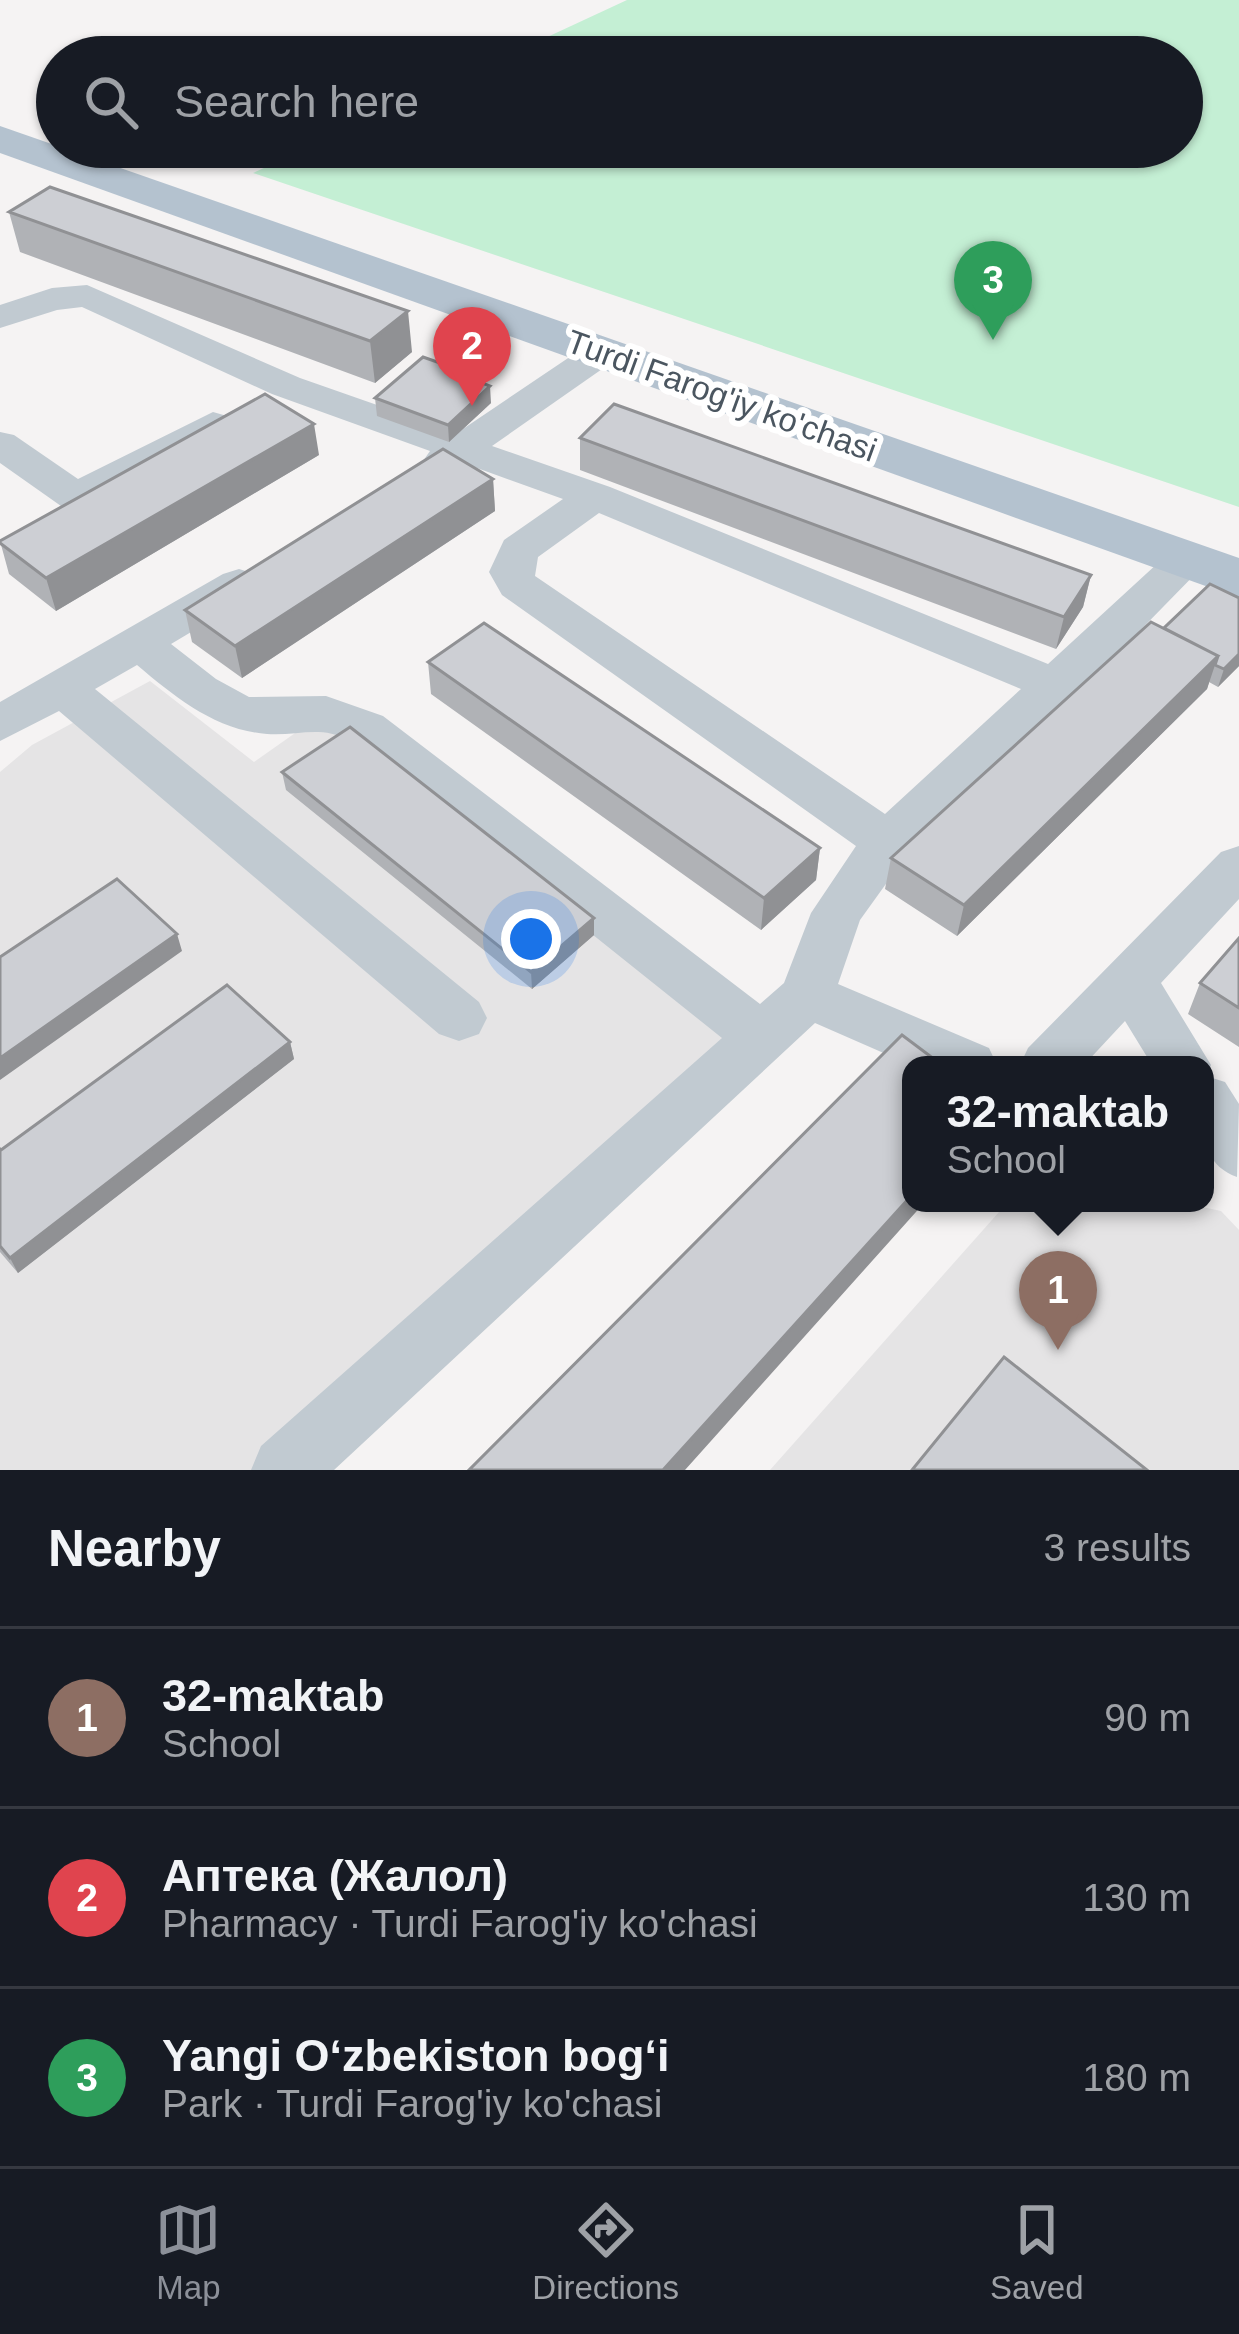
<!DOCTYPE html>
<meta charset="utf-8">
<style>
body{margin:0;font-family:Arial,sans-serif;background:#20242c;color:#f1f3f6}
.you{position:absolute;left:531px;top:939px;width:42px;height:42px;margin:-30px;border:9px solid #fff;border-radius:50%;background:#1a73e8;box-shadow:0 0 0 18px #1a73e833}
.badge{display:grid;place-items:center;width:78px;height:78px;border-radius:50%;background:#8c9099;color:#fff;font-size:39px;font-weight:700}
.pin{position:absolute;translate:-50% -99px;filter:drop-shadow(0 3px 6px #0008)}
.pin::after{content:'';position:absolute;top:63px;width:42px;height:36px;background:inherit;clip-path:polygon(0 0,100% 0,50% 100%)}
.popup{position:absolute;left:902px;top:1056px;width:312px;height:156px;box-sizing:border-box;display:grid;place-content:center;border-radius:24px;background:#171b24;filter:drop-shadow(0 3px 9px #0005);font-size:39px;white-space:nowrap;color:#9ea1a6}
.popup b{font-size:45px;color:#f1f3f6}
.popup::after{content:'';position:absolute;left:50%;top:100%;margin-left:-24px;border:24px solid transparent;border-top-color:#171b24}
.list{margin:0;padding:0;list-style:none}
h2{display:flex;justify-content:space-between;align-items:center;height:156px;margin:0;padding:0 48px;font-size:51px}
h2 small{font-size:39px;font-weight:400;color:#9ea1a6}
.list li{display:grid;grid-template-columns:78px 1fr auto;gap:36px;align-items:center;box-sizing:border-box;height:180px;padding:0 48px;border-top:3px solid #363941}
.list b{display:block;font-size:45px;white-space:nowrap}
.list p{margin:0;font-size:39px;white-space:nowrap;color:#9ea1a6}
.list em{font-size:39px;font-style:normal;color:#9ea1a6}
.icon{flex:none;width:66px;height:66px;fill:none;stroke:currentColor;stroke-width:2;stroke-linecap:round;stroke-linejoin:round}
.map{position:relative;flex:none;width:1239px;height:1470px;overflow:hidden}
.search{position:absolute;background:#171b24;box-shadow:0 3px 9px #0004;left:36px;right:36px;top:36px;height:132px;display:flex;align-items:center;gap:30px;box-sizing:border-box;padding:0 42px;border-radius:66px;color:#9ea1a6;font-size:45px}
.sheet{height:696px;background:#171b24}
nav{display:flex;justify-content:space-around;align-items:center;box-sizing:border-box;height:168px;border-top:3px solid #363941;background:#171b24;font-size:33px;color:#9ea1a6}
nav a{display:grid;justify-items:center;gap:6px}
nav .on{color:#8c9099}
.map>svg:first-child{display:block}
.education{fill:#e5e4e5}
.green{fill:#c4efd4}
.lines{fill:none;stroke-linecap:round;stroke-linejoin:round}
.minor{fill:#c1cad1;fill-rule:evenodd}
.major{fill:#b4c2cf;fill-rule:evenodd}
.wall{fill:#b0b2b6}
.shaded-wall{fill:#909194}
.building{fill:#cdcfd4;stroke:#909194;stroke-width:3}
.labels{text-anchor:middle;stroke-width:12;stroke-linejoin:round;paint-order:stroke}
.far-street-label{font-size:33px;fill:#4b5660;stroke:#fff}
</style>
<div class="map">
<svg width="1239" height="1470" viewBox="0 0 1239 1470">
<rect width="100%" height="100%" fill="#f5f3f3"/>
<path class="education" d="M150 681 254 762 325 712 749 1027 263 1470H0V772L32 745Z
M1007 1203H1184L1221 1211 1239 1230V1470H770Z"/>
<path class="green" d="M627 0H1239V507L253 173 310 147H1182V57H504Z"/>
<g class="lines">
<path class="minor" d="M87 285 300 378 457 433 589 344H615L621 352 615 360 492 446 610 487 1048 664 1171 551 1186 547 1201 551 1208 561 1074 698 906 856 860 920 838 984 989 1048 997 1065H911L815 1023 334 1470H251L261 1446 722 1038 349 740C320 725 298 736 267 734 215 730 175 697 137 665L95 689 479 1002 487 1018 479 1034 459 1041 439 1034 59 711 0 741V702L223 574 239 569 255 574 261 584 255 594 171 644 216 679 249 697 326 696 383 716 760 1004 784 983 811 913 856 846 502 595 489 572 504 540 563 499 466 464 443 473 429 470 423 461 430 451 272 394 82 307 57 310 0 328V305L52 288ZM599 513 1021 689 885 814 535 576 538 557Z
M213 412 227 416 233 424 227 432 76 510 61 506 0 463V432L14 435 78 479Z
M1239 846V899L1161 983 1211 1065 1206 1076 1225 1082 1239 1104 1237 1177C1190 1160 1205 1108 1205 1065H1152L1125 1021 1084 1065H1020L1028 1048 1221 852Z"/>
<path class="major" d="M0 126 1239 558V598L0 153Z"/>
</g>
<path class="wall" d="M9 212 412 352 375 383 20 252Z
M474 375V380L491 403 449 442 377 416 375 398Z
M580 438 1091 575 1083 607 1056 649 580 470Z
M319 455 56 611 9 574 0 541Z
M493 479 495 511 242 678 192 642 185 610Z
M1164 628 1239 666 1218 687 1209 682 1207 689 957 936 885 889 891 858Z
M428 662 820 848 816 880 761 930 431 694Z
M282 772 594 935 532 989 286 790Z
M1239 938V1047L1188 1014 1200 983Z
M290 1042 294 1059 18 1273 0 1252V1149L1 1150Z"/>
<path class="shaded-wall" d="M408 311 412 352 375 383 370 341Z
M490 386 491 403 449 442 448 425Z
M314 424 319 455 56 611 46 578Z
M493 479 495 511 242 678 235 646Z
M1091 575 1083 607 1056 649 1064 617Z
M1239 654V666L1218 687 1224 669Z
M1218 656 1207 689 957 936 964 905Z
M820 848 816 880 761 930 764 898Z
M594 918V935L532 989 531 972Z
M177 934 182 951 0 1080V1058Z
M290 1042 294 1059 18 1273 10 1258Z
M911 1196V1203H924L685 1470H663Z"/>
<path class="building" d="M50 187 408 311 370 341 9 212Z
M423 357 474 375 469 378 490 386 448 425 375 398Z
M265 394 314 424 46 578 0 543V541Z
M614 404 1091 575 1064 617 580 438Z
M443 449 493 479 235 646 185 610Z
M1210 584 1239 598V654L1224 669 1215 665 1218 656 1164 628Z
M1151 622 1218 656 964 905 891 858Z
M484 623 820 848 764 898 428 662Z
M350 727 594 918 531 972 282 772Z
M117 879 177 934 0 1058V957Z
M1239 938V1008L1200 983Z
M227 985 290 1042 10 1258 0 1246V1149L1 1150Z
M902 1035 942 1065H911V1196L663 1470H469Z
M1004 1357 1147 1470H912Z"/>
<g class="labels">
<g class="far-street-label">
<text transform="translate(722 395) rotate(20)" y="12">Turdi Farog'iy ko'chasi</text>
</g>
</g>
</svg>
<div class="you"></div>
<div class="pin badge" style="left:1058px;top:1350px;background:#8d6e63">1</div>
<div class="popup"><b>32-maktab</b>School</div>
<div class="pin badge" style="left:472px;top:406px;background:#e0444e">2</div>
<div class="pin badge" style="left:993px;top:340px;background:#2e9e5b">3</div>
<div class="search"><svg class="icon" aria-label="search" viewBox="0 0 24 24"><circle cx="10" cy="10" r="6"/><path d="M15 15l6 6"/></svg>Search here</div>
</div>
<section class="sheet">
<h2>Nearby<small>3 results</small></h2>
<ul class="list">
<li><span class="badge" style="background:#8d6e63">1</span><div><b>32-maktab</b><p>School</p></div><em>90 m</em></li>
<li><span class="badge" style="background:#e0444e">2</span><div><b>Аптека (Жалол)</b><p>Pharmacy · Turdi Farog'iy ko'chasi</p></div><em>130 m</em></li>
<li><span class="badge" style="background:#2e9e5b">3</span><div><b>Yangi Oʻzbekiston bogʻi</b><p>Park · Turdi Farog'iy ko'chasi</p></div><em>180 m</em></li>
</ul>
</section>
<nav>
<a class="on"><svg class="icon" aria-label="map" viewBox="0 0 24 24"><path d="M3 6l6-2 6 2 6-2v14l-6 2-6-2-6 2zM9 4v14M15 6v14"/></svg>Map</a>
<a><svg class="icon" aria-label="directions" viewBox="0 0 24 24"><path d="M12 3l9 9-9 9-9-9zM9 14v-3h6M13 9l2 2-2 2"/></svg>Directions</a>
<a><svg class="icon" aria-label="saved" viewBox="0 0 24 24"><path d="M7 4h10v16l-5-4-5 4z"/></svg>Saved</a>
</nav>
